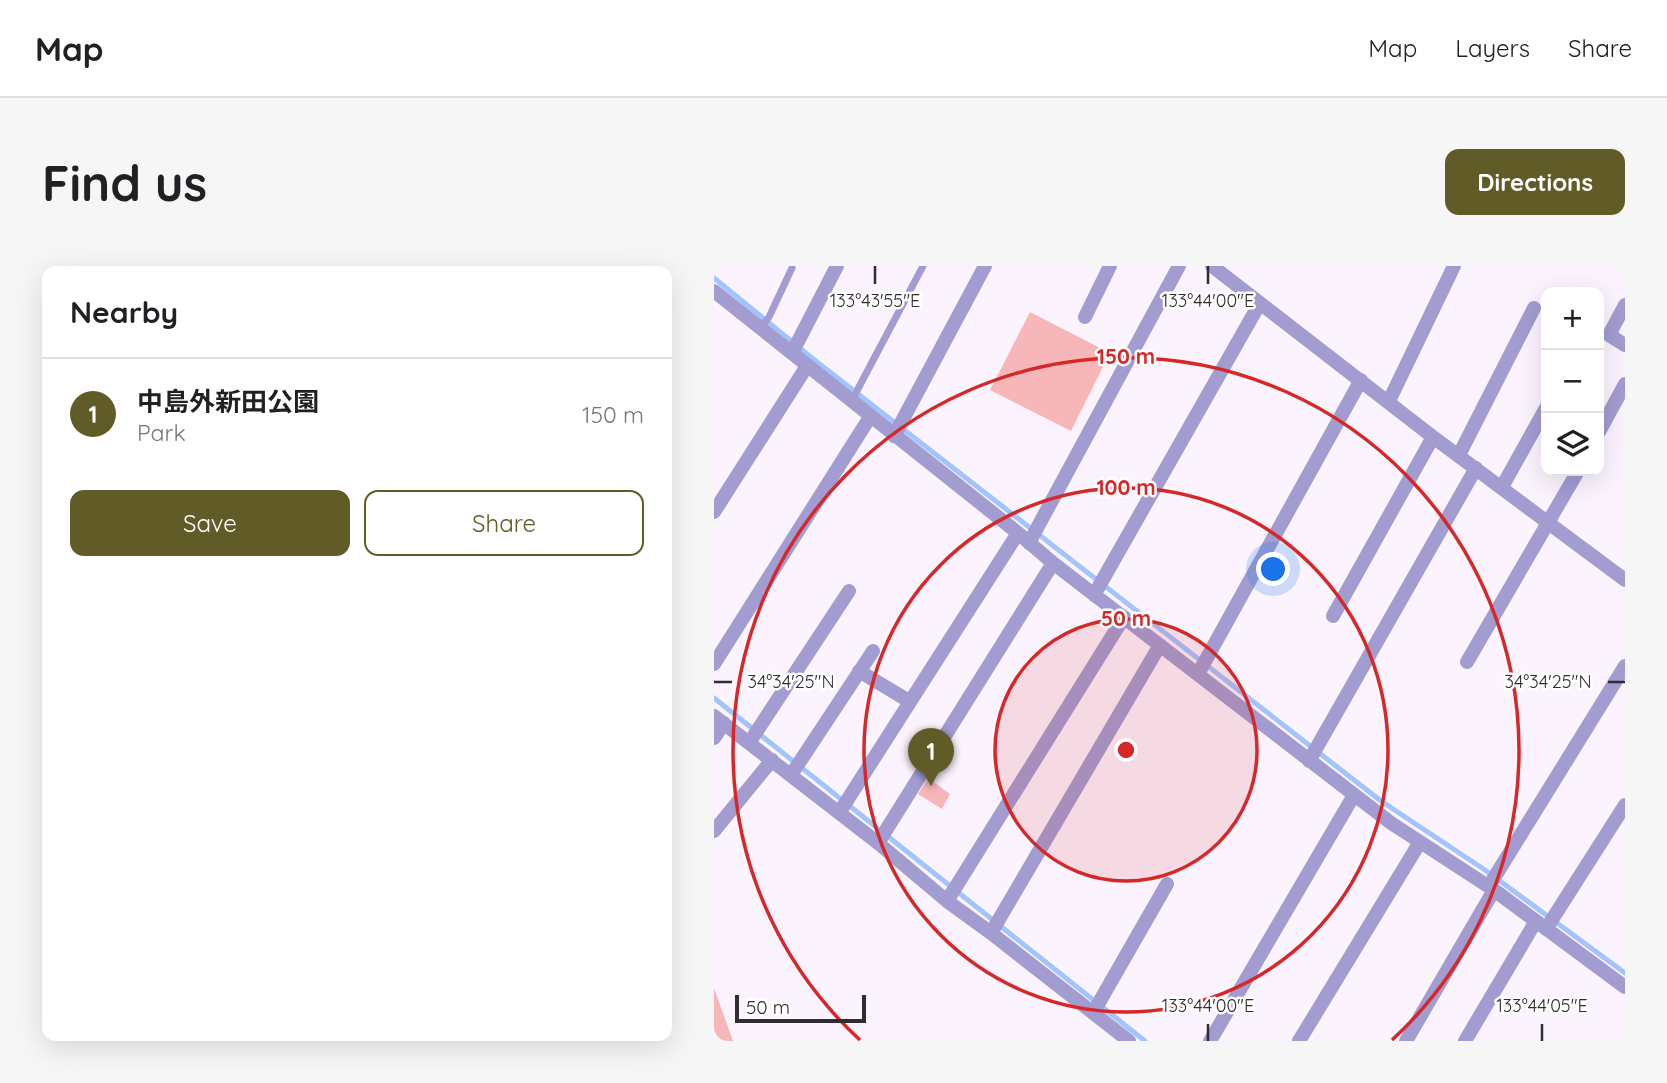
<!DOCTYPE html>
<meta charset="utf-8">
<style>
body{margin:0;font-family:Quicksand,"Noto Sans JP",sans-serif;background:#f6f6f6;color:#202124}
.controls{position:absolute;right:21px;top:21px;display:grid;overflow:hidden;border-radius:14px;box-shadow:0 7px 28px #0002}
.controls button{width:63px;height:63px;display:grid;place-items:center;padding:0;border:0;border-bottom:2px solid #e0e0e0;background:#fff;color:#202124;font:35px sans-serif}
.scale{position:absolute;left:21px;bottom:18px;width:131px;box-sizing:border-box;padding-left:7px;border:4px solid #302d31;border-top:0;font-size:19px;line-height:24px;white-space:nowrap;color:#302d31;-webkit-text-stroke:5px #fff;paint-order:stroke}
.you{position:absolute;left:560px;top:304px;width:24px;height:24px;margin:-18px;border:5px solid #fff;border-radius:50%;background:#1a73e8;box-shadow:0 0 0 10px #1a73e833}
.badge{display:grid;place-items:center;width:46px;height:46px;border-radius:50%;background:#615b28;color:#fff;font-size:23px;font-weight:700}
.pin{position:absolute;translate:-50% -58px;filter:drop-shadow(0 2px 4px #0008)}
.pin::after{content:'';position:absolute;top:37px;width:24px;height:21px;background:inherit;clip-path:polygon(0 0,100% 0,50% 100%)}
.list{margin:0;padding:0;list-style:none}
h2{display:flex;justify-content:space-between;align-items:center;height:91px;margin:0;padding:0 28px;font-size:30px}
h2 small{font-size:23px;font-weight:400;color:#757577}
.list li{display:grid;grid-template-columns:46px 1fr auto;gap:21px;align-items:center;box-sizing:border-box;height:112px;padding:0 28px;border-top:2px solid #e0e0e0}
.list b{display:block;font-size:26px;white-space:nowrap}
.list p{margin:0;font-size:23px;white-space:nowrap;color:#757577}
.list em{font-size:23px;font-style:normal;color:#757577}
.actions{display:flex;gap:14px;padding:21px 28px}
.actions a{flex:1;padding:16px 0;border:2px solid #615b28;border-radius:14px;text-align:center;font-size:24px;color:#615b28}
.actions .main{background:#615b28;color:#fff}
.icon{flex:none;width:38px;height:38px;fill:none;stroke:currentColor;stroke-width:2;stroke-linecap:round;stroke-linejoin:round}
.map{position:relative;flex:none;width:911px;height:775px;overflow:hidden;border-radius:14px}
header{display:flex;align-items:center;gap:42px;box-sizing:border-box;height:98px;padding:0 35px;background:#fff;border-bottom:2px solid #e0e0e0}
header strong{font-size:33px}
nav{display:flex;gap:38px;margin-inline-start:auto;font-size:24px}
.intro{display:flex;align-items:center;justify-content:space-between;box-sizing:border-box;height:168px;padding:0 42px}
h1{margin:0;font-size:49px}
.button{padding:18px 32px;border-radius:14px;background:#615b28;color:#fff;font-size:24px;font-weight:700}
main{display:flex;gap:42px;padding:0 42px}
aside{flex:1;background:#fff;border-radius:14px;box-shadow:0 7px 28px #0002}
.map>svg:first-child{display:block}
.green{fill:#f7b7ba}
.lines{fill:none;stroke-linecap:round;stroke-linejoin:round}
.stream{stroke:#a2c4fc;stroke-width:5}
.lane{stroke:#a29cd1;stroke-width:7}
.street{stroke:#a29cd1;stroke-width:14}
.ticks{fill:none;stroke:#302d31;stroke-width:2.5}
.ring{fill:none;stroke:#d62828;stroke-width:3.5}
.ticks-label{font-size:18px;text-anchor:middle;fill:#302d31;stroke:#fff;stroke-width:5;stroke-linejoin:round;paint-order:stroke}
.centre{fill:#d62828;stroke:#fff;stroke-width:3.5}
.ring-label{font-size:21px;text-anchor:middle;font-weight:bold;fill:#d62828;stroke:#fff;stroke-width:5;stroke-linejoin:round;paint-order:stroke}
</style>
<header>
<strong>Map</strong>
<nav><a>Map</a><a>Layers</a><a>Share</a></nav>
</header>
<div class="intro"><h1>Find us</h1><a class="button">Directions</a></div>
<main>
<aside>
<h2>Nearby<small></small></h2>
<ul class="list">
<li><span class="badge">1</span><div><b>中島外新田公園</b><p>Park</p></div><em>150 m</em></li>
</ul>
<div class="actions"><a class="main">Save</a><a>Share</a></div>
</aside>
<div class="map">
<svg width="911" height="775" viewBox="0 0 911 775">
<rect width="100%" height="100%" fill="#fbf3fd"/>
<path class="green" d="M316 46 396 87 357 165 276 124Z
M214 512 236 528 228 543 204 528Z
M0 722 19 775H0Z"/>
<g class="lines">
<path class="stream" d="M0 12 103 96 667 535 771 604 911 707
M0 432 431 775"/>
<path class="lane" d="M46 63 55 51 78 2
M137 136 209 0"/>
<path class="street" d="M498 0 719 171 911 314
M0 25 304 267 339 297 677 557 780 624 911 721
M911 39 895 69 911 79
M371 51 396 0
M78 87 123 0
M675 135 740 0
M885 166 911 118
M180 170 271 0
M745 189 820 42
M788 221 832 142
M0 246 93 100
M315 277 465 0
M380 329 546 37
M619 350 719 171
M753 396 864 205
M0 398 156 151
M145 405 195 435
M484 408 647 114
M0 450 164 577 233 635 277 667 415 775
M0 472 10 457
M35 477 135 325
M595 495 762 202
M77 509 159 385
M125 547 304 267
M0 565 58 494
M164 577 339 297
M775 620 911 400
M233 635 410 351
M832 663 911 539
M277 667 446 379
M379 747 453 618
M496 775 640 529
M585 775 706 576
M692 775 780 624
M751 775 822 655"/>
</g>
<path class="ticks" d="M161 0V18M494 0V18M0 416H18M894 416H911M494 758V775M828 758V775"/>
<circle cx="412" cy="484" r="131" fill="#d62828" fill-opacity=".12"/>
<g class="ring">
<circle cx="412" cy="484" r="131"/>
<circle cx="412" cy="484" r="262"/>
<path d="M146 774A393 393 0 1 1 678 774"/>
</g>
<g class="ticks-label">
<text x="161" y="41">133°43'55"E</text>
<text x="494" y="41">133°44'00"E</text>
<text x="77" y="422">34°34'25"N</text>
<text x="834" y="422">34°34'25"N</text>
<text x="494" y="746">133°44'00"E</text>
<text x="828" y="746">133°44'05"E</text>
</g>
<circle cx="412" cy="484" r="10" class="centre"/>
<g class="ring-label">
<text x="412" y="98">150 m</text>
<text x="412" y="229">100 m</text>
<text x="412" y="360">50 m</text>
</g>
</svg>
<div class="controls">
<button>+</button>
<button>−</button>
<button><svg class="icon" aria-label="layers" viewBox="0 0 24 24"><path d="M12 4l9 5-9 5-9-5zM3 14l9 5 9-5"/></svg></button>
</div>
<div class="scale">50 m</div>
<div class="you"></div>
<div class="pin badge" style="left:217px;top:520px">1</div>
</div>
</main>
